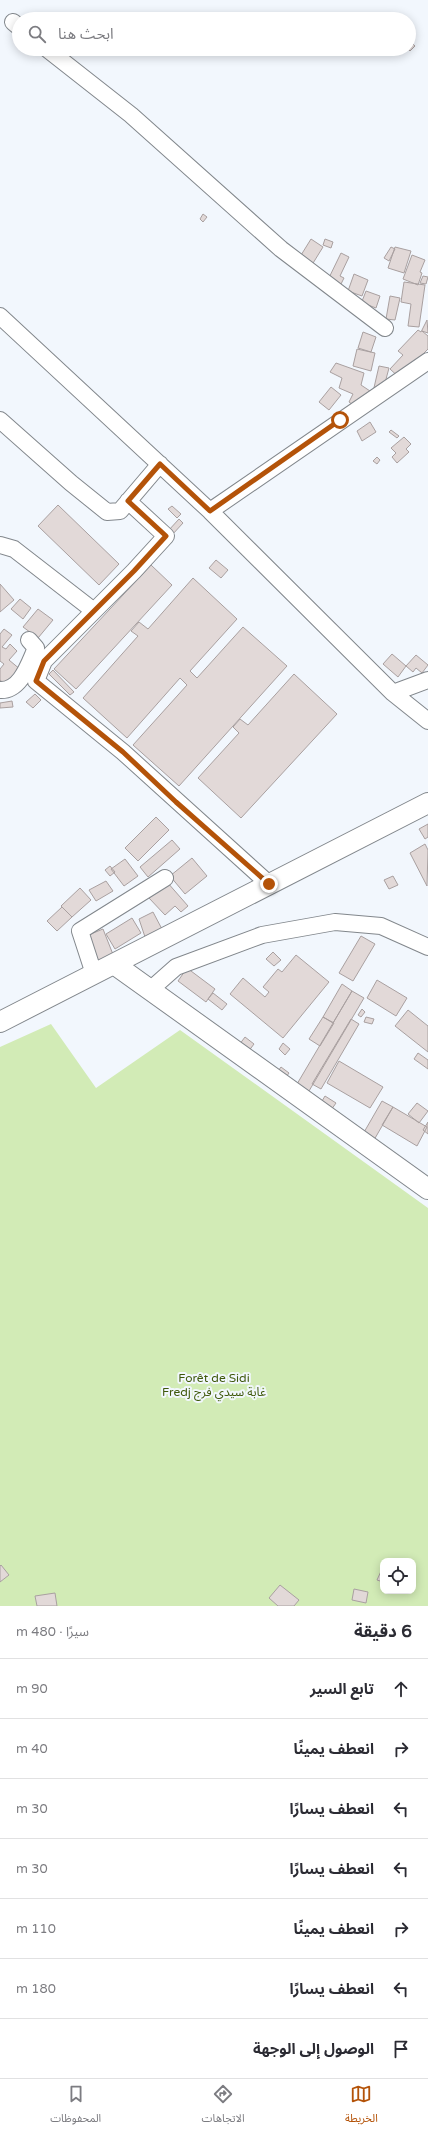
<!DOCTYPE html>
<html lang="ar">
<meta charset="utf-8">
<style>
body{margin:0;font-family:"Varela Round","Noto Sans Arabic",sans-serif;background:#f2f2f3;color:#2b2b33;direction:rtl}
.controls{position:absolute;right:12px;bottom:12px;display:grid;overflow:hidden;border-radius:8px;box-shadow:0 2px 10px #0003}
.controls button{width:36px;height:36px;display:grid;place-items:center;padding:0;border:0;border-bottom:1px solid #e1e1e2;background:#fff;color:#2b2b33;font:20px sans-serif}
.stop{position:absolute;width:12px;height:12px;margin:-9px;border:3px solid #b45309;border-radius:50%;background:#fff}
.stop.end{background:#b45309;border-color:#fff;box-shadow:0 1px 4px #0008}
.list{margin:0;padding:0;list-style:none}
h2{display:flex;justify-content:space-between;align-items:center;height:52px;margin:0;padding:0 16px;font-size:17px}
h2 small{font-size:13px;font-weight:400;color:#7c7c81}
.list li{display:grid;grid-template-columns:26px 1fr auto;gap:12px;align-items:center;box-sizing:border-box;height:60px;padding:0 16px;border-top:1px solid #e1e1e2}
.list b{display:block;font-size:15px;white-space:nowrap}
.list em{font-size:13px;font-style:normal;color:#7c7c81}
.icon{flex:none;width:22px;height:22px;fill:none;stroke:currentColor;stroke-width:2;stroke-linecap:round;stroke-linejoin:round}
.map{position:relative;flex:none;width:428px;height:1606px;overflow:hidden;direction:ltr}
.search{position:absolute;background:#fff;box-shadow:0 2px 10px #0003;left:12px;right:12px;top:12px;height:44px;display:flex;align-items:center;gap:10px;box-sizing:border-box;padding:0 14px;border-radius:22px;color:#7c7c81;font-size:15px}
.sheet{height:472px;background:#fff}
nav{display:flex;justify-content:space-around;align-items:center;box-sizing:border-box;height:56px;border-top:1px solid #e1e1e2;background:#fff;font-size:11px;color:#7c7c81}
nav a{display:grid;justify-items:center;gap:2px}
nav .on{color:#b45309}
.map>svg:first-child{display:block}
.green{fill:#d2ebb6;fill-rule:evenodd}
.building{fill:#e2d9d8;stroke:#a9a0a0}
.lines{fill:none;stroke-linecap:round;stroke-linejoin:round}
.minor-casing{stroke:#82878c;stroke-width:18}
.major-casing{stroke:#82878c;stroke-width:22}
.minor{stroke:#fff;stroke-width:16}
.major{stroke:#fff;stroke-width:20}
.route{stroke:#b45309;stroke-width:5}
.labels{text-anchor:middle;stroke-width:4;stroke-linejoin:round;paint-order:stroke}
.park-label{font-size:12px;fill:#3e580a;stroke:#f2f7fd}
</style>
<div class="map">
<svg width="428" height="1606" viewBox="0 0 428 1606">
<rect width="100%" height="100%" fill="#f2f7fd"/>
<path class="green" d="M51 1024 96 1088 180 1030 428 1208V1606H0V1047ZM383 1561H413V1591H383Z"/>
<path class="building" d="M410 41 415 46 410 51 408 49Z
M203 214 207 217 203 222 200 219Z
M311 239 323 247 310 268 298 260Z
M325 239 333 242 331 248 323 245Z
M391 247 395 249 389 261 384 258Z
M395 247 411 251 404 273 388 268Z
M341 253 349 257 340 276 344 278 336 294 324 288Z
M412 255 425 260 420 272 422 273 418 285 403 279Z
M354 274 368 280 362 296 348 291Z
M423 276 428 277 426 284 420 283Z
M404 282 425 285 419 327 408 326 411 304 401 302Z
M366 291 380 296 376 308 368 305 366 312 359 309Z
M390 296 400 298 395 320 386 319Z
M427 320 428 333 422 331 428 336V349L423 354 428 359 402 380 390 369 403 355 398 351 418 330 421 332Z
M363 332 376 337 371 352 358 348Z
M357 349 375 353 371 371 353 366Z
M336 363 364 373 361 385 370 391 359 409 349 402 353 394 339 388 342 378 330 372Z
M379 366 389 368 382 394 373 392Z
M331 387 341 395 329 410 319 402Z
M370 422 376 432 362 441 357 431Z
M391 430 399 436 397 438 389 432Z
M404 437 411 444 406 449 409 452 397 463 392 457 396 453 391 448Z
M377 457 380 460 377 464 373 461Z
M58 505 119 564 99 585 38 526Z
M172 506 181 514 177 518 168 509Z
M179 519 183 523 172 535 168 531Z
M216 560 228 570 221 578 209 568Z
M151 565 172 585 76 689 54 669Z
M193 578 237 619 190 671 197 678 243 627 287 666 179 786 133 745 187 685 180 678 127 738 83 698 138 636 131 631 139 622 148 629Z
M0 584 14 600 0 612Z
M20 599 31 608 23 619 11 609Z
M38 609 53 620 38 638 23 627Z
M4 629 12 635 2 647 6 649 10 644 17 651 9 660 21 670 7 686 0 680V669L4 664 0 661V634Z
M392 654 406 666 398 677 383 664Z
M416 655 428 665 422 673 416 668 413 672 406 666Z
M53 670 74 692 70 695 49 674Z
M294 674 337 714 241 818 198 778 239 733 233 727 240 719 248 725Z
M35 694 41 700 33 708 26 702Z
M12 701 13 707 0 708V703Z
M156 817 169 830 138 861 125 848Z
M428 824V837L425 839 419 829Z
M172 840 180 849 148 877 140 867Z
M425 844 428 850 427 886 410 853Z
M192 858 207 876 185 894 170 876Z
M125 859 138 876 124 886 111 869Z
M110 866 115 872 110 876 105 870Z
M393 876 398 885 389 889 384 880Z
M106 881 113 891 96 901 89 890Z
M167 882 188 906 181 912 175 906 165 915 149 898Z
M80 888 91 900 72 917 61 906Z
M62 907 72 917 57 931 47 921Z
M153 912 163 931 146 940 139 919Z
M132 918 141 933 115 949 106 934Z
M103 929 114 957 97 964 86 936Z
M361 936 375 944 353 981 339 973Z
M273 952 281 960 274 966 266 959Z
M296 955 329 982 283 1038 230 994 243 978 265 997 269 992 263 987 278 969 282 972Z
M187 968 215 989 206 1002 178 981Z
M377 980 407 998 396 1016 367 998Z
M342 984 352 991 333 1023 323 1017Z
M352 991 364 998 309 1091 297 1084Z
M213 993 227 1004 222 1010 208 999Z
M362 1009 365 1012 361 1017 358 1015Z
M408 1010 428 1026V1052L395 1026Z
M323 1017 334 1023 320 1046 309 1039Z
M366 1017 374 1019 372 1024 364 1022Z
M351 1019 359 1024 321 1089 312 1084Z
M245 1037 254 1044 245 1056 236 1049Z
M283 1043 290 1049 285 1055 279 1049Z
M418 1053 428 1060V1069L414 1059Z
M339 1061 383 1087 370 1108 327 1083Z
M281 1067 289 1073 281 1084 273 1078Z
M325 1096 336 1103 329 1113 319 1106Z
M382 1101 393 1107 374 1140 363 1134Z
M417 1103 428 1111 419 1123 408 1114Z
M393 1107 427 1127 417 1146 382 1125Z
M428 1122V1134L423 1130Z
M1 1565 9 1575 0 1582V1566Z
M382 1569H383V1582L377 1580Z
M280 1585 299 1600 294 1606H278L269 1598Z
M354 1589 368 1592 366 1603 352 1600Z
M55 1593 57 1606H37L35 1596Z"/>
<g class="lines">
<g class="minor-casing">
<path id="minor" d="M13 22 19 27
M47 49 131 115 281 249 385 328
M0 316 210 511 393 693 428 721
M0 420 71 483 107 512 120 511 160 464
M128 501 166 536 134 571 44 661 36 681 123 752 269 884
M210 511 428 361
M0 545 14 549 94 611
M0 690C21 691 29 663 36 648L29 640
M393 693 428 680
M94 974 80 931 165 878
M150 990 176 967 262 935 335 922 381 926 428 947"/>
</g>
<g class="major-casing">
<path id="major" d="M114 964 428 1189
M0 1022 428 803"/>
</g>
<use href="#minor" class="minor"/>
<use href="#major" class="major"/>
</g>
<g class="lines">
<path class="route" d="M269 884 176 802 123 752 36 681 44 661 134 571 166 536 128 501 160 464 210 511 340 420"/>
</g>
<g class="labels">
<g class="park-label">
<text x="214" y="1382">Forêt de Sidi<tspan x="214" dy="14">Fredj غابة سيدي فرج</tspan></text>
</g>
</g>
</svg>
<div class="controls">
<button><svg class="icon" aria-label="locate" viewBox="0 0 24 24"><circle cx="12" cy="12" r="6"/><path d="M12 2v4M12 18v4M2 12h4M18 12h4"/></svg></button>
</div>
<div class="stop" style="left:340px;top:420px"></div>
<div class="stop end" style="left:269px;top:884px"></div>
<div class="search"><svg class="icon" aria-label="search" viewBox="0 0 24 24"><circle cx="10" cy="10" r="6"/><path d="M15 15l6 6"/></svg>ابحث هنا</div>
</div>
<section class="sheet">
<h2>6 دقيقة<small>سيرًا · 480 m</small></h2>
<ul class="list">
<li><svg class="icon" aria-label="ahead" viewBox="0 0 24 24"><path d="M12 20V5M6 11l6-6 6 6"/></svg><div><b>تابع السير</b></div><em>90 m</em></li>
<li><svg class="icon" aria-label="right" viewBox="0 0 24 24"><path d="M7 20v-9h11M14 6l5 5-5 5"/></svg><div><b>انعطف يمينًا</b></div><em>40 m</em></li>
<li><svg class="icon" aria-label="left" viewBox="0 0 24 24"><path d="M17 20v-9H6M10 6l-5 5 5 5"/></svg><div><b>انعطف يسارًا</b></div><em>30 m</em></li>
<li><svg class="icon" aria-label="left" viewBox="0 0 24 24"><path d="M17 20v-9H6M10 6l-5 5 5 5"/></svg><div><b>انعطف يسارًا</b></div><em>30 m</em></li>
<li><svg class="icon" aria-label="right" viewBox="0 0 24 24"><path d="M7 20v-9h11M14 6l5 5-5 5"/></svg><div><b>انعطف يمينًا</b></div><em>110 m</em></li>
<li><svg class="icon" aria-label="left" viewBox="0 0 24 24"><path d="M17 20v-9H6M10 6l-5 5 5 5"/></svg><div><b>انعطف يسارًا</b></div><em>180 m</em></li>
<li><svg class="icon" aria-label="arrive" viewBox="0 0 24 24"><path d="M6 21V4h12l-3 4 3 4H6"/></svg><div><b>الوصول إلى الوجهة</b></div></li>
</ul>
</section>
<nav>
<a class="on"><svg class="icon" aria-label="map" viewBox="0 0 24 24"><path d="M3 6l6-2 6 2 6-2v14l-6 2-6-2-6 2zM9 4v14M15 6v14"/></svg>الخريطة</a>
<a><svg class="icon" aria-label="directions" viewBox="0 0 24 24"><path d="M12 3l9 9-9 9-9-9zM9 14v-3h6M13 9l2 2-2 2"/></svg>الاتجاهات</a>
<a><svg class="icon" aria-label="saved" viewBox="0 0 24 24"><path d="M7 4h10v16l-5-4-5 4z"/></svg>المحفوظات</a>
</nav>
